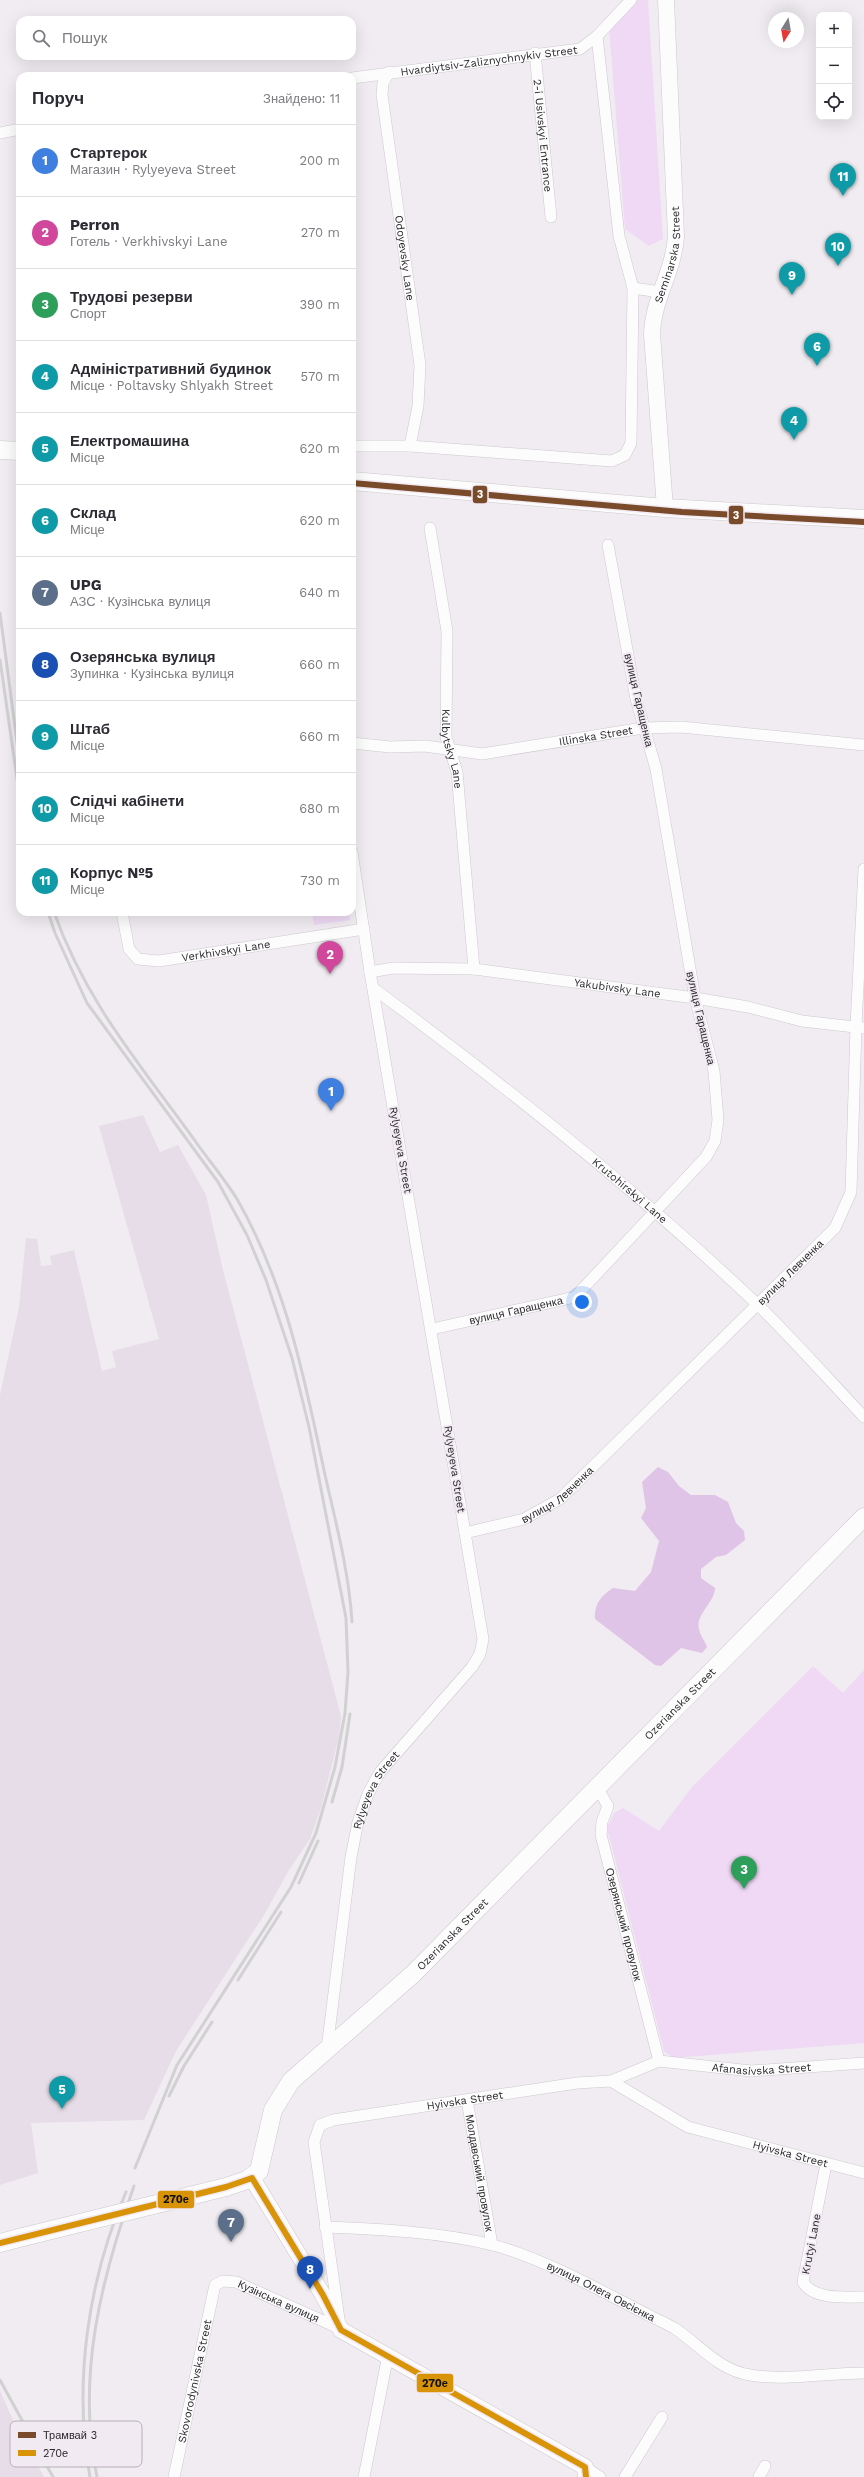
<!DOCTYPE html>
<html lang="uk">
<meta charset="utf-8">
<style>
body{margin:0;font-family:"Work Sans",sans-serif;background:#f7f7f7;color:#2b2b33}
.controls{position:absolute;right:12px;top:12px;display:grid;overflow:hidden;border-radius:8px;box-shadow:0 4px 16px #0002}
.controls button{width:36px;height:36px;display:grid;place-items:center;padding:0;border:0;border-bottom:1px solid #e1e1e2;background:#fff;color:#2b2b33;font:20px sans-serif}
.compass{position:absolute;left:768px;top:12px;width:36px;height:36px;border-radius:50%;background:#fff;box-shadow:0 4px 16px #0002;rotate:191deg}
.you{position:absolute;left:582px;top:1302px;width:14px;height:14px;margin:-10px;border:3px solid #fff;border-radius:50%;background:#1a73e8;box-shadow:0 0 0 6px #1a73e833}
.badge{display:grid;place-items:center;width:26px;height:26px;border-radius:50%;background:#0b8043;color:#fff;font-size:13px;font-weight:700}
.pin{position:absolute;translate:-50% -33px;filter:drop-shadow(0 1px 2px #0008)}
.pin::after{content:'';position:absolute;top:21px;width:14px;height:12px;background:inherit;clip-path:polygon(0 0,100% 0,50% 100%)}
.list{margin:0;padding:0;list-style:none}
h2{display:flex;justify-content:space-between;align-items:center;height:52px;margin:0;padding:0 16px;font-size:17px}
h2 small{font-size:13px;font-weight:400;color:#7c7c81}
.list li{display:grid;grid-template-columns:26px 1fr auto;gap:12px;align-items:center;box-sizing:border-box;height:72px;padding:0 16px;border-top:1px solid #e1e1e2}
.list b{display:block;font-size:15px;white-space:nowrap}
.list p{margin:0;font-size:13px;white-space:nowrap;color:#7c7c81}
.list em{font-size:13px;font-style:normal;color:#7c7c81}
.icon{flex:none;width:22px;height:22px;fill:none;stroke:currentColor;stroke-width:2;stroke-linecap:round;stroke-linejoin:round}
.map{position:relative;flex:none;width:864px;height:2477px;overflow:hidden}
.search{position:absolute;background:#fff;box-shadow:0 4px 16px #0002;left:16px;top:16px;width:340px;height:44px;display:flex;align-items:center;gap:10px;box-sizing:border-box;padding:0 14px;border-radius:12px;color:#7c7c81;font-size:15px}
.panel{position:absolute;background:#fff;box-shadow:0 4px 16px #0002;left:16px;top:72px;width:340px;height:844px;border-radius:12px}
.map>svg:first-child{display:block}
.built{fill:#e6dde8}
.green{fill:#efd9f5}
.forest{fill:#e0c4e7}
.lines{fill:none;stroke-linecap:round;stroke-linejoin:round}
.street-casing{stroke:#ccc9cd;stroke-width:12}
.secondary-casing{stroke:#ccc9cd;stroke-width:17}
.primary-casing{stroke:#ccc9cd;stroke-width:19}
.street{stroke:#fdfcfd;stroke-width:11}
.secondary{stroke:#fdfcfd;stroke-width:16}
.primary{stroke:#fdfcfd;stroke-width:18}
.rail{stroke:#d1d1d2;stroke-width:3}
.primary-bridge-casing{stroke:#ccc9cd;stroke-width:19;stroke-linecap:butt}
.primary-bridge{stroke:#fdfcfd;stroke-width:18}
.bus-1-casing{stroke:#f1eaf3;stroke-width:9}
.bus-1{stroke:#d89307;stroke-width:6}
.tram-1-casing{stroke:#f1eaf3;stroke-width:9}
.tram-1{stroke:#7a4b2a;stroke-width:6}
.labels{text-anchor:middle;stroke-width:4;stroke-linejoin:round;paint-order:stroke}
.street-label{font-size:11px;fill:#2b292c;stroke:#f1eaf3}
.key{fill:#f1eaf3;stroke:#b6b0b7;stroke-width:1}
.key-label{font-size:11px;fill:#2b292c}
.line-badge{stroke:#f1eaf3;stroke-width:1.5}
.badge-label{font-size:11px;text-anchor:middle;font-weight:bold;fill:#fff}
.pale-badge-label{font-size:11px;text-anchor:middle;font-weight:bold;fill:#111}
</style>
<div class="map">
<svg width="864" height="2477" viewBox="0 0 864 2477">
<rect width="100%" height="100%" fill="#f0ecf1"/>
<path class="built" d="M143 1115 160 1152 178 1145 206 1195 222 1266 341 1716 339 1737 321 1808 310 1839 289 1870 264 1915 176 2051 144 2120 31 2123 38 2173 0 2185V1395L19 1307 26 1238 37 1239 41 1266 52 1265 50 1256 74 1250 102 1371 116 1367 112 1351 159 1339 99 1126Z
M0 2391 14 2422 44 2477H0Z"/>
<path class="green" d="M635 0H648L663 239 649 246 625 229 609 27Z
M312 912H349L350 920 314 925Z
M813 1666 843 1693 864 1670V2043L673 2058 664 2051 607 1828 614 1813 623 1808 659 1831 692 1787Z"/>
<path class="forest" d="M658 1467 668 1472 679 1486 691 1495H715L728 1502 736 1523 744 1531 745 1540 726 1555 716 1557 701 1569V1578L715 1588C715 1602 695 1615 699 1629 700 1635 705 1641 707 1647L702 1653 681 1648 661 1666 655 1665 595 1619C594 1604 601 1596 613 1588L635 1591 651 1572 659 1541 641 1518 646 1508 642 1482Z"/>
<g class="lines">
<g class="street-casing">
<g id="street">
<path id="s1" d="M535 53 551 217"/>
<path id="s2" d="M389 72 383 83 382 95 420 365 418 406 410 446"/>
<path id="s3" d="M352 78 580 49 597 36 631 0"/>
<path d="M0 133 20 129"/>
<path d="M633 288 660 292"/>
<path d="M352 446H410L612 461 625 455 631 443 633 288 619 236 597 36"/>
<path id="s4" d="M430 528 447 631 446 737 457 772 474 969"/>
<path id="s5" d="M352 743 390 747 425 746 482 754 643 728 681 727 864 745"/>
<path id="s6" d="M122 912 129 949 138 959 159 961 364 929"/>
<path id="s7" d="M370 972 393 968 474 969 695 998 748 1007 802 1021 864 1028"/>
<path id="s8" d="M373 988C507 1087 637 1190 758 1305 795 1341 829 1380 864 1417"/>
<path id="s9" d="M432 1329 575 1297 706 1157 715 1141 718 1120 714 1071 695 998 656 769 636 699 608 545"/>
<path id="s10" d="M465 1533 524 1519 560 1499 835 1228 851 1192 856 1026 864 869"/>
<path id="s11" d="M598 1789 608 1806 602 1822 601 1835 659 2061"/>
<path id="s12" d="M327 2049 351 1857 358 1822 368 1794 380 1772 472 1667 480 1654 483 1639 370 972 352 852"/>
<path id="s13" d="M611 2081 659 2061 751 2071 864 2063"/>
<path id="s14" d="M467 2100 492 2245"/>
<path d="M826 2164 803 2282C813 2300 846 2297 864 2297"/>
<path id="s15" d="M325 2227C379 2229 439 2232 493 2245 543 2258 605 2293 652 2317 659 2320 667 2324 674 2328 699 2344 718 2370 750 2375 787 2381 826 2373 864 2373"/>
<path id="s16" d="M339 2319 314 2142 320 2125 333 2120 577 2083 611 2081 688 2127 864 2173"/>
<path d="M585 2467 600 2477"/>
<path id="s17" d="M174 2477 215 2285 223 2281 236 2282 341 2329"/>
<path d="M364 2477 388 2355"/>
<path d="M625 2477 662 2417"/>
<path d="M759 2477 765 2466"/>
</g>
</g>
<g class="secondary-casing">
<g id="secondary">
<path id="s18" d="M665 508 652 334C653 299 674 271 676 236L666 0"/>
<path d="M252 2178 323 2295 341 2330 585 2467 586 2477"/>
</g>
</g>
<g class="primary-casing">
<g id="primary">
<path d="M0 450 20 451"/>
<path d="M352 481 665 508 864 519"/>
<path id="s19" d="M226 2187 247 2180 259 2171 273 2110 291 2081 413 1974 864 1517"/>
<path d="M0 2243 23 2237"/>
</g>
</g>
<use href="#street" class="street"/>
<use href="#secondary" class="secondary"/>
<use href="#primary" class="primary"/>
<path class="rail" d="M0 613 20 765
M0 660 20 799
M48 912 55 933 87 1003 218 1182 247 1235 266 1280 292 1358 309 1427 346 1618 348 1672 345 1713 335 1767 316 1833 291 1887 177 2065 135 2168
M54 912C86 1003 143 1068 198 1145 211 1163 226 1181 237 1199 286 1284 305 1380 325 1475 336 1523 349 1572 352 1622
M332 1802 342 1767 350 1714
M299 1883 318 1841
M238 1980 281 1912
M169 2096 184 2066 212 2022
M0 2380 53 2477
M90 2477C73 2383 88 2280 126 2192
M97 2477C76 2378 101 2279 134 2186"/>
<g class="primary-bridge-casing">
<path id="primary-bridge" d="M23 2237 226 2187"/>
</g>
<use href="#primary-bridge" class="primary-bridge"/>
<g class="bus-1-casing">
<path id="bus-1" d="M0 2243 226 2187 252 2178 323 2295 341 2330 585 2467 586 2477"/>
</g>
<use href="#bus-1" class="bus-1"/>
<g class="tram-1-casing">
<path id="tram-1" d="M352 483 682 512 864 522"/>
</g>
<use href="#tram-1" class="tram-1"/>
</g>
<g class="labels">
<g class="street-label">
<text dy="4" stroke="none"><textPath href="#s3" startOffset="138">Hvardiytsiv-Zaliznychnykiv Street</textPath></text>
<text dy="4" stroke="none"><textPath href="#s1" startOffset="83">2-i Usivskyi Entrance</textPath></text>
<text dy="4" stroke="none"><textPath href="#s18" startOffset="256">Seminarska Street</textPath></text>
<text dy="4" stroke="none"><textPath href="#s2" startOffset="189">Odoyevsky Lane</textPath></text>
<text transform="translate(639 700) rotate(77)" y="4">вулиця Гаращенка</text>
<text dy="4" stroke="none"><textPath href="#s5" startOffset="246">Illinska Street</textPath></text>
<text dy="4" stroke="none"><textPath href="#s4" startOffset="223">Kulbytsky Lane</textPath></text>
<text dy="4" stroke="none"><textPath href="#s6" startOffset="140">Verkhivskyi Lane</textPath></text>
<text dy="4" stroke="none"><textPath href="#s7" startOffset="249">Yakubivsky Lane</textPath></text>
<text transform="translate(701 1018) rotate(77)" y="4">вулиця Гаращенка</text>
<text transform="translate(401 1150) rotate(80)" y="4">Rylyeyeva Street</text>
<text dy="4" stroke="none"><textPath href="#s8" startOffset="327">Krutohirskyi Lane</textPath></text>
<text dy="4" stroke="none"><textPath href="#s10" startOffset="425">вулиця Левченка</textPath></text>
<text dy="4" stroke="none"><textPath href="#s9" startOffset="86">вулиця Гаращенка</textPath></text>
<text transform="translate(455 1469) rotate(81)" y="4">Rylyeyeva Street</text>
<text dy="4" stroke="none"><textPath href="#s10" startOffset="102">вулиця Левченка</textPath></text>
<text dy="4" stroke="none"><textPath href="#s19" startOffset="676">Ozerianska Street</textPath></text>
<text dy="4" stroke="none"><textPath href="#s12" startOffset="266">Rylyeyeva Street</textPath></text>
<text dy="4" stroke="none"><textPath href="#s11" startOffset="142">Озерянський провулок</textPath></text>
<text dy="4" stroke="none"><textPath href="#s19" startOffset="352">Ozerianska Street</textPath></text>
<text dy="4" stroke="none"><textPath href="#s13" startOffset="155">Afanasivska Street</textPath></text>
<text dy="4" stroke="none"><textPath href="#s16" startOffset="344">Hyivska Street</textPath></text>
<text dy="4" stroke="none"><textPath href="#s16" startOffset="687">Hyivska Street</textPath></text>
<text dy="4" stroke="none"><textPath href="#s14" startOffset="74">Молдавський провулок</textPath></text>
<text transform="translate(811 2244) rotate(-79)" y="4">Krutyi Lane</text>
<text dy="4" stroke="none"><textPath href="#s15" startOffset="287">вулиця Олега Овсієнка</textPath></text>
<text dy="4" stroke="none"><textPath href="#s17" startOffset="265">Кузінська вулиця</textPath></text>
<text dy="4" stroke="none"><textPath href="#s17" startOffset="98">Skovorodynivska Street</textPath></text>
</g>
</g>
<rect x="10" y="2421" width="132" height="46" rx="6" class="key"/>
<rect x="18" y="2432" width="18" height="6" fill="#7a4b2a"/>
<rect x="18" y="2450" width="18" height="6" fill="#d89307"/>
<g class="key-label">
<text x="43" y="2439">Трамвай 3</text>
<text x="43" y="2457">270е</text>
</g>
<g class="line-badge">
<rect x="472" y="485" width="16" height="19" rx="4" fill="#7a4b2a"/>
<rect x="728" y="505" width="16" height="20" rx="4" fill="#7a4b2a"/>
<rect x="157" y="2190" width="38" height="19" rx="4" fill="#d89307"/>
<rect x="416" y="2373" width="38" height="20" rx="4" fill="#d89307"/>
</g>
<g class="badge-label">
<text x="480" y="498">3</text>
<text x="736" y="519">3</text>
</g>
<g class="pale-badge-label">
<text x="176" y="2203">270е</text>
<text x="435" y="2387">270е</text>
</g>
</svg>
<div class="controls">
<button>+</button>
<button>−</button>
<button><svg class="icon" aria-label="locate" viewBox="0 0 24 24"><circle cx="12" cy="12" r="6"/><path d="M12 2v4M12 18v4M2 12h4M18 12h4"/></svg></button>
</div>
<svg class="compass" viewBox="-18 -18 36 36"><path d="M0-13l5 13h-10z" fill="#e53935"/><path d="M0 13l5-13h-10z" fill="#7c7c81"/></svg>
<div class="you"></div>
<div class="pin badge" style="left:331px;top:1111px;background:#3f7fe0">1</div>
<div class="pin badge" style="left:330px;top:974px;background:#d1479c">2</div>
<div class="pin badge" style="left:744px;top:1889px;background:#2e9e5b">3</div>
<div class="pin badge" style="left:794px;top:440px;background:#0f9aa8">4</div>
<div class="pin badge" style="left:62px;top:2109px;background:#0f9aa8">5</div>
<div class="pin badge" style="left:817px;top:366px;background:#0f9aa8">6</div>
<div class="pin badge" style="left:231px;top:2242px;background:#5c6f8a">7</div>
<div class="pin badge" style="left:310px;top:2289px;background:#1a4fb4">8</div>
<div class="pin badge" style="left:792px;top:295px;background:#0f9aa8">9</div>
<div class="pin badge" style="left:838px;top:266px;background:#0f9aa8">10</div>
<div class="pin badge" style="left:843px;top:196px;background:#0f9aa8">11</div>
<div class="search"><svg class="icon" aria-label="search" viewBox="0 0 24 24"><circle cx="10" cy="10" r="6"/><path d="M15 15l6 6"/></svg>Пошук</div>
<section class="panel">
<h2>Поруч<small>Знайдено: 11</small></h2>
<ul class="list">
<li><span class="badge" style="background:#3f7fe0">1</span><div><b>Стартерок</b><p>Магазин · Rylyeyeva Street</p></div><em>200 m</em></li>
<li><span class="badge" style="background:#d1479c">2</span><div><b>Perron</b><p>Готель · Verkhivskyi Lane</p></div><em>270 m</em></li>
<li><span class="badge" style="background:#2e9e5b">3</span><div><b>Трудові резерви</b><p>Спорт</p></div><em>390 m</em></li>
<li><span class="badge" style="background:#0f9aa8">4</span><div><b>Адміністративний будинок</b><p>Місце · Poltavsky Shlyakh Street</p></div><em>570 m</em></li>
<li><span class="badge" style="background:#0f9aa8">5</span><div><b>Електромашина</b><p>Місце</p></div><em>620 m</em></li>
<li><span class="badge" style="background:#0f9aa8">6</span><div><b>Склад</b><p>Місце</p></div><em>620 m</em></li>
<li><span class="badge" style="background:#5c6f8a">7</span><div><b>UPG</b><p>АЗС · Кузінська вулиця</p></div><em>640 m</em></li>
<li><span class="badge" style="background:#1a4fb4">8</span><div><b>Озерянська вулиця</b><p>Зупинка · Кузінська вулиця</p></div><em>660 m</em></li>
<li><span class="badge" style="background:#0f9aa8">9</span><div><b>Штаб</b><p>Місце</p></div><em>660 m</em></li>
<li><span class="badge" style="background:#0f9aa8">10</span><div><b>Слідчі кабінети</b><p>Місце</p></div><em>680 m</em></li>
<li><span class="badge" style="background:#0f9aa8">11</span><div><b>Корпус №5</b><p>Місце</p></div><em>730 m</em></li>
</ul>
</section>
</div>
